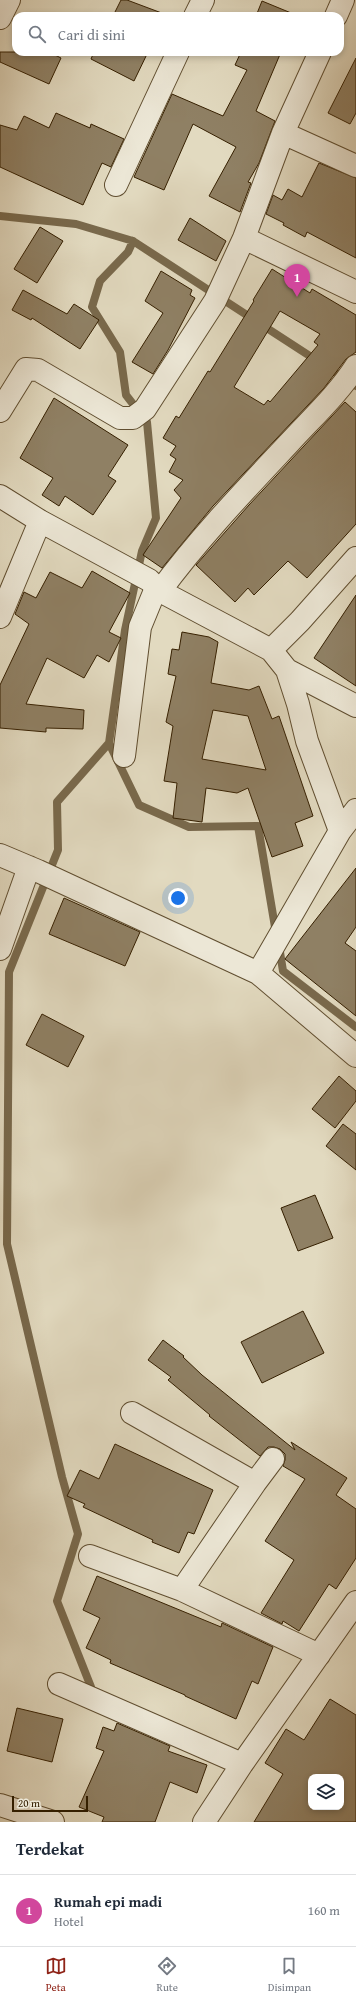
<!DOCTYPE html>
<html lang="id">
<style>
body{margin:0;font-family:"Gentium Book Plus",serif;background:#f6f6f7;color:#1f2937}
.controls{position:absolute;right:12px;bottom:12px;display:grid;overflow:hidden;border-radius:8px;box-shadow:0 2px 6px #0003}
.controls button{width:36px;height:36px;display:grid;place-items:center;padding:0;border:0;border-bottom:1px solid #e0e1e3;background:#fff;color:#1f2937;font:20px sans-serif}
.scale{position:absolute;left:12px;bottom:10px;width:76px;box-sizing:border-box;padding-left:4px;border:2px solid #351f00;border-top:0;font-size:11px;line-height:14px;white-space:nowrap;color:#351f00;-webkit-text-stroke:3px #ece7d6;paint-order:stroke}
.you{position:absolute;left:178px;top:898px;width:14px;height:14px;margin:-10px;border:3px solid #fff;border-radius:50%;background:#1a73e8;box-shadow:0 0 0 6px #1a73e833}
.badge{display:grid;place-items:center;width:26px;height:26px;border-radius:50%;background:#8f2418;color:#fff;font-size:13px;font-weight:700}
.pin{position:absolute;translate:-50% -33px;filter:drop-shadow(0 1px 2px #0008)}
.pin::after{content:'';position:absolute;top:21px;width:14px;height:12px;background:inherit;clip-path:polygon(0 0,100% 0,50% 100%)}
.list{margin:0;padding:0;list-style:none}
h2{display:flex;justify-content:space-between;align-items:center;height:52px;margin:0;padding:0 16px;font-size:17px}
h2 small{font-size:13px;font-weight:400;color:#747a83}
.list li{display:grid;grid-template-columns:26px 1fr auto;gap:12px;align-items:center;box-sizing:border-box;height:72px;padding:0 16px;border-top:1px solid #e0e1e3}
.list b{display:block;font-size:15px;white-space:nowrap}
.list p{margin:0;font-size:13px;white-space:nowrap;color:#747a83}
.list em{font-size:13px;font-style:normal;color:#747a83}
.icon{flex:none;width:22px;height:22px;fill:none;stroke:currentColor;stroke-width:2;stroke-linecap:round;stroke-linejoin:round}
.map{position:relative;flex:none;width:356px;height:1822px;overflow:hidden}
.search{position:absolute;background:#fff;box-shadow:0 2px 6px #0003;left:12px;right:12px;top:12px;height:44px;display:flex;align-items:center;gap:10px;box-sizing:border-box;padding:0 14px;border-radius:12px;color:#747a83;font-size:15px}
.sheet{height:124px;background:#fff}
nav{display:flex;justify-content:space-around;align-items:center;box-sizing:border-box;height:56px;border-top:1px solid #e0e1e3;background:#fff;font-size:11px;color:#747a83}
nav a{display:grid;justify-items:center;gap:2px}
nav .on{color:#8f2418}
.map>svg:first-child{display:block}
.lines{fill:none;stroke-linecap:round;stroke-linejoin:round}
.stream{stroke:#79694c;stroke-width:8}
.building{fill:#8f8064;stroke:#351f00;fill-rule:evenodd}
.street-casing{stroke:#604e30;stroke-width:24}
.street{stroke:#ece7d6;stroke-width:22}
</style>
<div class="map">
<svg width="356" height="1822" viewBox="0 0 356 1822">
<rect width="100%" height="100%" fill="#e2dac0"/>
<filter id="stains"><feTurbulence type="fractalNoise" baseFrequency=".005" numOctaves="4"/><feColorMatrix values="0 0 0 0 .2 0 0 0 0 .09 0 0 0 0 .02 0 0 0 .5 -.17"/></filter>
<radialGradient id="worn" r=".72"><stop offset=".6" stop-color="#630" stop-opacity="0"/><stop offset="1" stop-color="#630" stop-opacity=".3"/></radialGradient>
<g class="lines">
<path class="stream" d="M0 216 76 224 133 241 356 386
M109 743 139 805 189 827 258 826 276 933
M279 946 283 971 356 1027
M91 1687 57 1601 78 1534 62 1477 7 1244 9 972 58 850 57 802 109 743 125 630 142 551 156 518 147 422 126 395 120 352 92 307 100 281 128 252 133 241"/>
</g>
<path class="building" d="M121 0H127L167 15 166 16H113Z
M262 1 296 15V16H256Z
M0 52H49L61 58 49 84 0 62Z
M94 52H148L134 81 91 59Z
M241 52H281L256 111 275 121 259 163 248 182 251 183 240 212 209 196 236 147 193 124 164 190 134 177 172 94 223 116 247 70 235 65Z
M356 58V113L350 124 328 113Z
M56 113 90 128 91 124 124 139 111 167 102 163 83 205 0 167V125L17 130 24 116 49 128Z
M319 163 356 178V258L307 232 305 237 283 225 284 223 266 214 273 195 282 200 288 189 302 197Z
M190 218 226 241 216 261 178 240Z
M40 227 63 241 37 283 14 269Z
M272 269 310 293 312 289 356 315V352L346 359 324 388 213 506 162 568 143 555 181 498 174 490 183 480 169 472 176 459 170 455 176 446 163 438 176 416 179 418 208 371 210 372 254 301 253 300ZM280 311 320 334 314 342 318 345 270 402 268 400 264 405 234 387Z
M161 271 192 290 190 295 195 298 168 350 153 374 132 362 163 313 145 301Z
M23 290 67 314 74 304 99 320 80 349 32 318 31 320 12 310Z
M54 398 128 445 108 476 116 481 93 515 65 496 59 506 42 495 53 478 20 458Z
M345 402 356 412V524L307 578 288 561 254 595 248 588 235 602 196 565 249 505Z
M92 571 130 593 109 632 121 638 109 662 97 655 84 678 47 658 26 704 84 710 83 729 46 728V732L0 728V685L29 624 15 614 24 592 36 598 50 572 82 588Z
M356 595V686L314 658Z
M182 632 209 637 218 642 211 683 249 690 259 686 272 719 279 716 313 816 295 823 303 846 272 857 248 788 237 793 206 788 202 822 173 818 177 783 164 781 173 726 166 722 176 676 168 674 172 649 179 650ZM213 710 248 716 266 770 202 759Z
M356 868V927L345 943 356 951V1016L285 959Z
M64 898 140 932 125 966 49 934Z
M42 1014 84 1036 68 1067 26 1045Z
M339 1076 356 1091V1101L335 1128 312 1109Z
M343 1124 356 1134V1170L326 1146Z
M315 1195 333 1238 298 1251 281 1208Z
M303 1311 324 1353 262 1383 241 1342Z
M163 1340 184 1356 183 1357 202 1375 295 1450 291 1442 347 1478 336 1495 356 1509V1558L336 1589 329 1584 299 1631 283 1621 282 1624 261 1613 294 1560 265 1541 305 1479 283 1466 285 1460V1454L280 1449 274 1447H268L260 1456 209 1416 210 1415 168 1380 171 1377 148 1360Z
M115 1444 213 1490 194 1534 188 1532 179 1553 152 1542 153 1540 83 1507 85 1504 67 1496 80 1470 99 1479Z
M97 1576 221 1627 222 1623 273 1647 258 1684 252 1681 236 1719 185 1696V1695L110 1663 111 1660 86 1648 100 1618 83 1610Z
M330 1699 356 1715V1822H254L283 1774 265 1763 286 1729 304 1740ZM311 1777H341V1807H311Z
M17 1708 63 1719 52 1762 7 1751Z
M117 1723 170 1746 168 1751 207 1765 197 1793 170 1782 155 1822H102L104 1817 79 1807 104 1751 96 1748 103 1727 114 1731Z"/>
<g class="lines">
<g class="street-casing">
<path id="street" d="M195 16 203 0
M336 16 343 0
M0 18 9 0
M283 133 356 166
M116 185 178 52
M244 238 356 292
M0 411 26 369 38 370 120 418H133L145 409 215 301 244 238 283 133 320 52
M0 496 40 521 149 580 160 591 271 650 287 670 356 706
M160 591C199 538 245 490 290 442 312 418 338 394 356 366
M0 617 40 521
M271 650 300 621 356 558
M287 670 298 704 307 741 340 831
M124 756 140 627 156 588
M0 855 38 871 258 973 356 1056
M0 949 29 867
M258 973 340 831 356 810
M132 1413 255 1483
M90 1556 182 1590 319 1655
M182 1590 255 1483 273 1459
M59 1684 242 1764
M0 1805 53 1822
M204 1822 242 1764 356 1602"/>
</g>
<use href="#street" class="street"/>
</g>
<rect width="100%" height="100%" filter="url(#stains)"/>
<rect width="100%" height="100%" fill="url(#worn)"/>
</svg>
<div class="controls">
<button><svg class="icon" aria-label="layers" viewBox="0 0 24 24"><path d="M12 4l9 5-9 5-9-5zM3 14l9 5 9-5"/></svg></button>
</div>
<div class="scale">20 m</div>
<div class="you"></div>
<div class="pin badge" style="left:297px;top:297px;background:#d1479c">1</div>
<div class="search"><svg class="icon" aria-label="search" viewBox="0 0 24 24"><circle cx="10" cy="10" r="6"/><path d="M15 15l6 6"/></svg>Cari di sini</div>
</div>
<section class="sheet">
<h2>Terdekat<small></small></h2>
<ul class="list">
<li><span class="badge" style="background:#d1479c">1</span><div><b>Rumah epi madi</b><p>Hotel</p></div><em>160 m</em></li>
</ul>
</section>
<nav>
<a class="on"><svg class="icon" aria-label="map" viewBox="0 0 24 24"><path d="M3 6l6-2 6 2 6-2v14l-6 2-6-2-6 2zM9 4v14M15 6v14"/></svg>Peta</a>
<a><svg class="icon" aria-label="directions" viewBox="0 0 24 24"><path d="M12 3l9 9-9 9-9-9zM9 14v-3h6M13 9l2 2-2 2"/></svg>Rute</a>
<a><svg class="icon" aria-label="saved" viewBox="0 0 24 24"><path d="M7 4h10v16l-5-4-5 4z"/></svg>Disimpan</a>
</nav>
